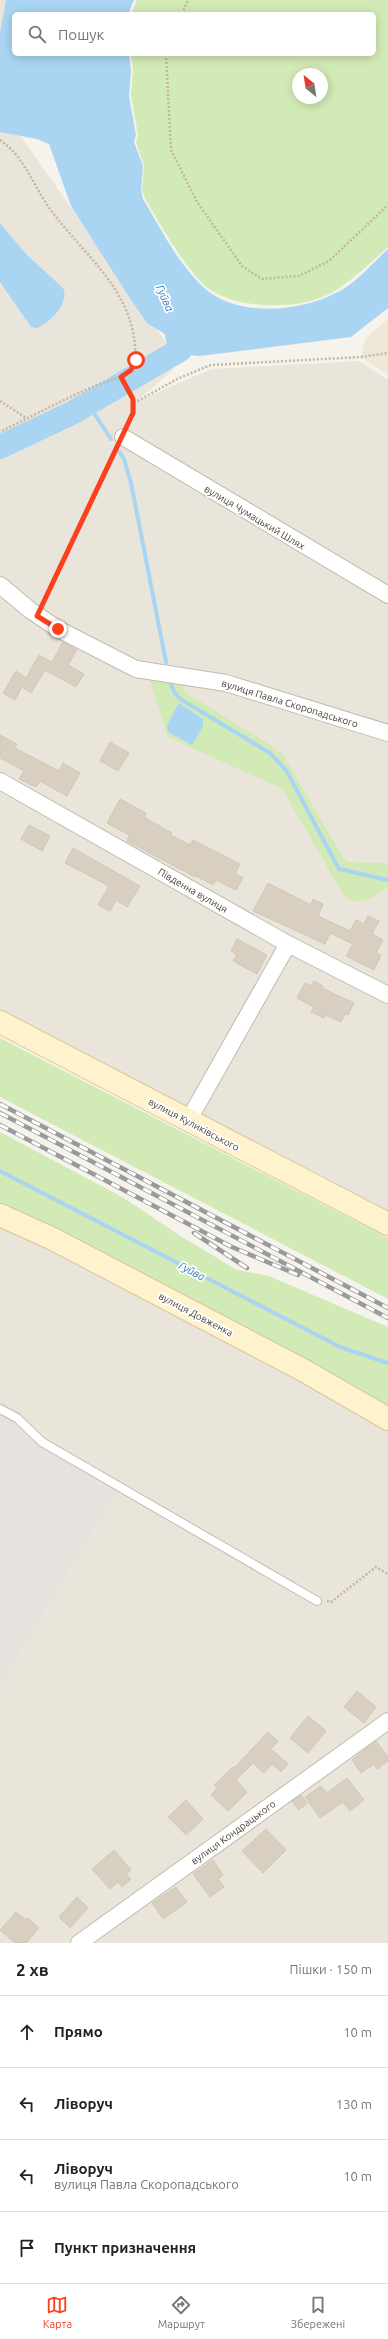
<!DOCTYPE html>
<html lang="uk">
<meta charset="utf-8">
<style>
body{margin:0;font-family:Ubuntu,sans-serif;background:#f2f2f2;color:#222}
.compass{position:absolute;left:292px;top:68px;width:36px;height:36px;border-radius:50%;background:#fff;box-shadow:0 2px 10px #0003;rotate:330deg}
.stop{position:absolute;width:12px;height:12px;margin:-9px;border:3px solid #fc3f1d;border-radius:50%;background:#fff}
.stop.end{background:#fc3f1d;border-color:#fff;box-shadow:0 1px 4px #0008}
.list{margin:0;padding:0;list-style:none}
h2{display:flex;justify-content:space-between;align-items:center;height:52px;margin:0;padding:0 16px;font-size:17px}
h2 small{font-size:13px;font-weight:400;color:#767676}
.list li{display:grid;grid-template-columns:26px 1fr auto;gap:12px;align-items:center;box-sizing:border-box;height:72px;padding:0 16px;border-top:1px solid #e0e0e0}
.list b{display:block;font-size:15px;white-space:nowrap}
.list p{margin:0;font-size:13px;white-space:nowrap;color:#767676}
.list em{font-size:13px;font-style:normal;color:#767676}
.icon{flex:none;width:22px;height:22px;fill:none;stroke:currentColor;stroke-width:2;stroke-linecap:round;stroke-linejoin:round}
.map{position:relative;flex:none;width:388px;height:1943px;overflow:hidden}
.search{position:absolute;background:#fff;box-shadow:0 2px 10px #0003;left:12px;right:12px;top:12px;height:44px;display:flex;align-items:center;gap:10px;box-sizing:border-box;padding:0 14px;border-radius:6px;color:#767676;font-size:15px}
.sheet{height:340px;background:#fff}
nav{display:flex;justify-content:space-around;align-items:center;box-sizing:border-box;height:56px;border-top:1px solid #e0e0e0;background:#fff;font-size:11px;color:#767676}
nav a{display:grid;justify-items:center;gap:2px}
nav .on{color:#fc3f1d}
.map>svg:first-child{display:block}
.residential{fill:#eae5da}
.industrial{fill:#e6e2dd}
.education{fill:#efe8d6}
.green{fill:#d2eab5;fill-rule:evenodd}
.water{fill:#a9d4f2}
.lines{fill:none;stroke-linecap:round;stroke-linejoin:round}
.stream{stroke:#a9d4f2;stroke-width:4}
.river{stroke:#a9d4f2;stroke-width:24}
.building{fill:#d8cfc1;stroke:#d3c7b4}
.lane-casing{stroke:#c2bbae;stroke-width:10}
.street-casing{stroke:#c2bbae;stroke-width:18}
.secondary-casing{stroke:#d6c79b;stroke-width:24}
.path{stroke:#c4b79f;stroke-width:2.5;stroke-dasharray:2 2;stroke-linecap:butt}
.lane{stroke:#fff;stroke-width:8}
.street{stroke:#fff;stroke-width:16}
.secondary{stroke:#fff3cd;stroke-width:22}
.rail-casing{stroke:#9a9a9a;stroke-width:4.5}
.rail{stroke:#fff;stroke-width:3;stroke-dasharray:9;stroke-linecap:butt}
.route{stroke:#fc3f1d;stroke-width:5}
.labels{text-anchor:middle;stroke-width:3.5;stroke-linejoin:round;paint-order:stroke}
.street-label{font-size:10px;fill:#4b4439;stroke:#fff}
.water-label{font-size:11px;font-style:italic;fill:#2e7ab2;stroke:#fff}
</style>
<div class="map">
<svg width="388" height="1943" viewBox="0 0 388 1943">
<rect width="100%" height="100%" fill="#f6f3ec"/>
<path class="residential" d="M0 0H20L14 14 3 111 167 344 173 370 136 402 211 369 359 361 388 380V1224L0 1022Z
M0 1215 388 1419V1943H0V1686L121 1486 42 1442 0 1409Z"/>
<path class="industrial" d="M0 1409 42 1442 121 1486 0 1686Z"/>
<path class="education" d="M388 319V375L361 357 365 339Z"/>
<path class="green" d="M137 0H388V247C369 264 351 282 329 294 298 311 228 310 202 283 179 258 162 228 145 198L142 190 144 166 136 142 138 135 131 95 133 70 131 54H374V14H131ZM298 74H322V98H298Z
M147 672 185 676 184 689 188 694 272 746 284 756 343 858 348 862 388 863V887C374 896 360 909 344 896L284 792 278 787 168 737Z
M0 1038 388 1238V1299L0 1097Z
M0 1132 124 1198 179 1235 237 1270 269 1276 388 1327V1419L0 1215Z"/>
<path class="water" d="M6 0H134L128 14H14V54H129L131 70 129 96 136 135 134 142 143 166 141 190 143 199C161 229 177 262 202 286 238 320 306 312 345 288 360 278 374 262 388 249V308L351 337 200 356 187 355 180 350 168 336 147 323 131 300 71 206 49 144 37 139 0 132V33Z
M0 223 27 255 63 288C70 302 51 322 37 328L31 327 0 282Z
M179 703 203 719V726L192 745 168 732 167 725Z"/>
<g class="lines">
<path class="stream" d="M88 404 111 439
M119 451 124 459 131 483 166 662
M171 685 176 695 182 700 270 753 286 770 339 869 388 880
M0 1171 340 1347 388 1363"/>
<path class="river" d="M0 447 72 413 180 350 174 318"/>
</g>
<path class="building" d="M63 642 77 650 68 665 84 674 76 687 45 670 31 693 22 687 15 700 3 693 16 671 26 678 39 655 52 662Z
M0 735 17 744 15 748 59 771 63 763 80 773 67 796 40 781 36 787 19 779 24 771 0 758Z
M110 742 129 753 118 771 100 761Z
M120 799 146 813 144 817 172 833 171 835 190 845 193 840 240 864 235 874 243 878 236 890 216 880 213 885 196 876 195 877 127 841 129 835 107 823Z
M29 825 50 836 42 851 21 839Z
M73 848 140 886 127 907 116 900 110 911 98 905 109 886 65 863Z
M268 883 311 905 313 899 323 904 318 916 350 931 356 920 364 924 368 916 379 921 372 934 383 940 376 953 381 955 374 970 346 956 353 944 330 933 325 944 253 911Z
M237 939 267 955 257 974 233 961 237 955 231 951Z
M314 981 323 986 322 988 354 1003 348 1015 345 1014 341 1022 325 1015 324 1018 311 1012 314 1007 297 998 305 983 311 986Z
M357 1691 376 1707 364 1723 344 1707Z
M308 1716 326 1731 308 1753 290 1738Z
M268 1732 278 1741 271 1749 288 1764 281 1772 272 1764 264 1773 253 1763 236 1780 247 1792 228 1811 211 1795 217 1788 214 1785 233 1767 234 1768Z
M376 1741 388 1757V1761L377 1769 374 1764 361 1773 352 1760Z
M347 1778 364 1800 350 1811 343 1802 320 1818 305 1797 321 1786 327 1793Z
M301 1795 307 1803 299 1810 292 1801Z
M186 1800 203 1819 186 1835 168 1817Z
M266 1829 286 1850 263 1873 242 1851Z
M114 1850 131 1870 126 1874 131 1879 122 1887 118 1882 110 1889 92 1869Z
M213 1860 223 1875 218 1879 224 1887 210 1897 193 1874Z
M176 1887 187 1902 163 1919 152 1903Z
M77 1897 88 1908 70 1928 59 1917Z
M16 1912 26 1920 28 1918 39 1928 26 1943H15L0 1930Z"/>
<g class="lines">
<g class="lane-casing">
<path id="lane" d="M0 1409 17 1418 42 1442 317 1601"/>
</g>
<g class="street-casing">
<path id="street" d="M123 437 388 595
M0 585 30 610 58 629 136 669 226 683 388 733
M0 781 288 944 388 995
M188 1121 288 944
M79 1943 388 1721"/>
</g>
<g class="secondary-casing">
<path id="secondary" d="M0 1022 388 1224
M0 1215 53 1239 303 1370 388 1419"/>
</g>
<path class="path" d="M182 14 188 0
M166 54 171 150 197 202 242 266 262 279 299 276 329 261 388 205
M0 140C23 156 31 180 46 203 77 250 131 285 135 347 136 356 137 363 131 370 121 380 102 382 90 388 59 402 30 417 0 432
M121 377 134 403 129 424
M0 401 26 418
M134 403 179 378 211 365 361 357 388 353
M43 603 118 449
M327 1601 331 1602 376 1567 388 1574"/>
<use href="#lane" class="lane"/>
<use href="#street" class="street"/>
<use href="#secondary" class="secondary"/>
<g class="rail-casing">
<path id="rail" d="M0 1104 388 1308
M0 1113 388 1318
M0 1125 232 1247 298 1275
M194 1233 247 1268"/>
</g>
<use href="#rail" class="rail"/>
</g>
<g class="lines">
<path class="route" d="M58 629 37 616 133 413V399L121 377 131 370 136 360"/>
</g>
<g class="labels">
<g class="street-label">
<text transform="translate(255 517) rotate(31)" y="4">вулиця Чумацький Шлях</text>
<text transform="translate(290 703) rotate(17)" y="4">вулиця Павла Скоропадського</text>
<text transform="translate(193 890) rotate(30)" y="4">Південна вулиця</text>
<text transform="translate(194 1124) rotate(28)" y="4">вулиця Куликівського</text>
<text transform="translate(196 1314) rotate(28)" y="4">вулиця Довженка</text>
<text transform="translate(233 1832) rotate(-36)" y="4">вулиця Кондрацького</text>
</g>
<g class="water-label">
<text transform="translate(165 298) rotate(66)" y="4">Гуйва</text>
<text transform="translate(192 1271) rotate(27)" y="4">Гуйва</text>
</g>
</g>
</svg>
<svg class="compass" viewBox="-18 -18 36 36"><path d="M0-13l5 13h-10z" fill="#e53935"/><path d="M0 13l5-13h-10z" fill="#767676"/></svg>
<div class="stop" style="left:136px;top:360px"></div>
<div class="stop end" style="left:58px;top:629px"></div>
<div class="search"><svg class="icon" aria-label="search" viewBox="0 0 24 24"><circle cx="10" cy="10" r="6"/><path d="M15 15l6 6"/></svg>Пошук</div>
</div>
<section class="sheet">
<h2>2 хв<small>Пішки · 150 m</small></h2>
<ul class="list">
<li><svg class="icon" aria-label="ahead" viewBox="0 0 24 24"><path d="M12 20V5M6 11l6-6 6 6"/></svg><div><b>Прямо</b></div><em>10 m</em></li>
<li><svg class="icon" aria-label="left" viewBox="0 0 24 24"><path d="M17 20v-9H6M10 6l-5 5 5 5"/></svg><div><b>Ліворуч</b></div><em>130 m</em></li>
<li><svg class="icon" aria-label="left" viewBox="0 0 24 24"><path d="M17 20v-9H6M10 6l-5 5 5 5"/></svg><div><b>Ліворуч</b><p>вулиця Павла Скоропадського</p></div><em>10 m</em></li>
<li><svg class="icon" aria-label="arrive" viewBox="0 0 24 24"><path d="M6 21V4h12l-3 4 3 4H6"/></svg><div><b>Пункт призначення</b></div></li>
</ul>
</section>
<nav>
<a class="on"><svg class="icon" aria-label="map" viewBox="0 0 24 24"><path d="M3 6l6-2 6 2 6-2v14l-6 2-6-2-6 2zM9 4v14M15 6v14"/></svg>Карта</a>
<a><svg class="icon" aria-label="directions" viewBox="0 0 24 24"><path d="M12 3l9 9-9 9-9-9zM9 14v-3h6M13 9l2 2-2 2"/></svg>Маршрут</a>
<a><svg class="icon" aria-label="saved" viewBox="0 0 24 24"><path d="M7 4h10v16l-5-4-5 4z"/></svg>Збережені</a>
</nav>
